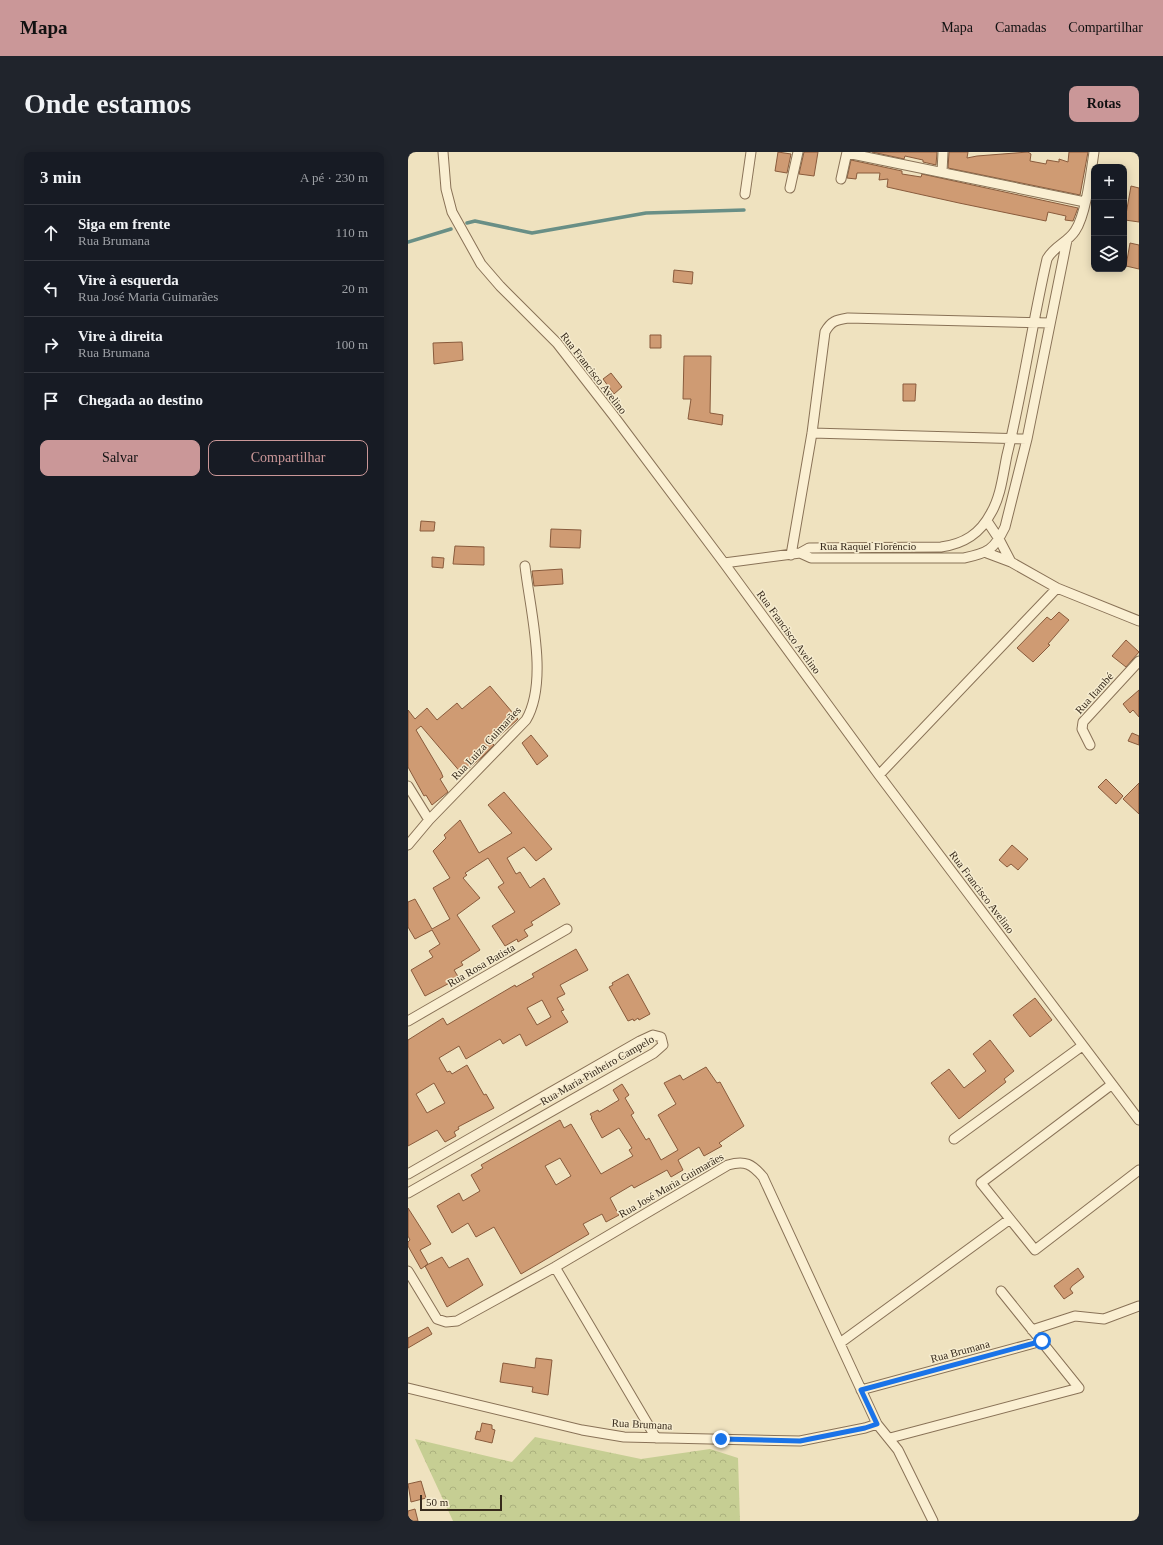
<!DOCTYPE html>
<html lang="pt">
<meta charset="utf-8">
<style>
body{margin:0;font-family:"Times New Roman",serif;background:#20242c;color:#f1f3f6}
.controls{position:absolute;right:12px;top:12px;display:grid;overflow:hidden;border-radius:8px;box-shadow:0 2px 10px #0003}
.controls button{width:36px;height:36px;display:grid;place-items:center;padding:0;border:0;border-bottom:1px solid #363941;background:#171b24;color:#f1f3f6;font:20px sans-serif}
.scale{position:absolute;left:12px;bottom:10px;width:82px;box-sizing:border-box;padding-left:4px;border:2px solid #372a1c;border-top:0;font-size:11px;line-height:14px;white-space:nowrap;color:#372a1c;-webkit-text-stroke:3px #f6eccf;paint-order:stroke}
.stop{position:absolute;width:12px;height:12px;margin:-9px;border:3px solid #1a73e8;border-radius:50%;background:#fff}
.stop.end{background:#1a73e8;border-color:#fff;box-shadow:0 1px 4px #0008}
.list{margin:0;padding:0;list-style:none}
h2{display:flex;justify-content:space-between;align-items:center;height:52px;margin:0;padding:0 16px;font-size:17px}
h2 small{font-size:13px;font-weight:400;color:#9ea1a6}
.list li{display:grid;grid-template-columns:26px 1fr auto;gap:12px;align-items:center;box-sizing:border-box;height:56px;padding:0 16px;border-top:1px solid #363941}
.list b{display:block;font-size:15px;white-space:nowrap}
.list p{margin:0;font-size:13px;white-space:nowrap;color:#9ea1a6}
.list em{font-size:13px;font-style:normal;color:#9ea1a6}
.actions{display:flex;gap:8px;padding:12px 16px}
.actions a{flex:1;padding:9px 0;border:1px solid #ca9798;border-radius:8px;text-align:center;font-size:14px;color:#ca9798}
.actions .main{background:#ca9798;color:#111}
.icon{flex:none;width:22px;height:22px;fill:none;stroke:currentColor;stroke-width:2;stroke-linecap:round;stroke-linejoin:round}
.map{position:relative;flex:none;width:731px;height:1369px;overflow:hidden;border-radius:8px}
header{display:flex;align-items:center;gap:24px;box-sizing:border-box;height:56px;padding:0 20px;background:#ca9798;color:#111}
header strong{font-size:19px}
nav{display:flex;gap:22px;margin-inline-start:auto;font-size:14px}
.intro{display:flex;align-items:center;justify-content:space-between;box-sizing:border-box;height:96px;padding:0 24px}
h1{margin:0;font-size:28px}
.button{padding:10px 18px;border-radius:8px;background:#ca9798;color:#111;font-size:14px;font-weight:700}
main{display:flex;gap:24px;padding:0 24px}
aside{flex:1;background:#171b24;border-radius:8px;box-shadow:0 2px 10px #0003}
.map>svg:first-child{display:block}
.forest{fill:url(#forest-crowns)}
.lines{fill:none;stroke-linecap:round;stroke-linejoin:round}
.stream{stroke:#698f86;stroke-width:3.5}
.building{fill:#cf9b73;stroke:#895b3c;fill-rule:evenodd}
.street-casing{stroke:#897257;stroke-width:11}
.street{stroke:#faefd2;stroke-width:9}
.route{stroke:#1a73e8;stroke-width:5}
.labels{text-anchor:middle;stroke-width:3;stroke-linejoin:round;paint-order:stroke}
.street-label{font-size:11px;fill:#372a1c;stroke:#f6eccf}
</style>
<header>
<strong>Mapa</strong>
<nav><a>Mapa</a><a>Camadas</a><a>Compartilhar</a></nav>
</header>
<div class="intro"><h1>Onde estamos</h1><a class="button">Rotas</a></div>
<main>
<aside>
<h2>3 min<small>A pé · 230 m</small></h2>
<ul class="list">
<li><svg class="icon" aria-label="ahead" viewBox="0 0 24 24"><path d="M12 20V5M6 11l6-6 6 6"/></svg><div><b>Siga em frente</b><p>Rua Brumana</p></div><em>110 m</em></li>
<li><svg class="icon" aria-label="left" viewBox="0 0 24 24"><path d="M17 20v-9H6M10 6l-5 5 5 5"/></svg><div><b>Vire à esquerda</b><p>Rua José Maria Guimarães</p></div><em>20 m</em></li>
<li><svg class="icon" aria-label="right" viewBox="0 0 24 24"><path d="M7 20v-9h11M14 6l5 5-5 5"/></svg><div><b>Vire à direita</b><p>Rua Brumana</p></div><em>100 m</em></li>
<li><svg class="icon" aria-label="arrive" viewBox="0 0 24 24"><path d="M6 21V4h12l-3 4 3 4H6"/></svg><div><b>Chegada ao destino</b></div></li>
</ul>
<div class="actions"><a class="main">Salvar</a><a>Compartilhar</a></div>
</aside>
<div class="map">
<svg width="731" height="1369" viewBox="0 0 731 1369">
<defs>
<pattern id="forest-crowns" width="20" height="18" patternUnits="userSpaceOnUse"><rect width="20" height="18" fill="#c6ce93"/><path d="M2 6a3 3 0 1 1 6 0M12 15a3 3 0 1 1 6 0" fill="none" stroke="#abb17e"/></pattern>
</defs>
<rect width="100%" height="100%" fill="#efe2bf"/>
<path class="forest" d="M127 1285 233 1307 302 1297 330 1306 332 1369H45L7 1287 104 1310Z"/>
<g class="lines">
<path class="stream" d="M59 71 67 69 124 81 238 61 336 58
M0 90 43 77"/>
</g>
<path class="building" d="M370 0 383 2 379 21 367 19Z
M396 0H410L406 24 391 22Z
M464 0H529L528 13 515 10V8L497 4 496 7Z
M541 0H560L559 6 569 4 620 0 623 2 622 9 638 12 639 8 651 10V7L660 10 661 0H680L672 43 540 16Z
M443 8 494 19V22L513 25 514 22 670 56 665 69 657 68 658 64 640 60 638 69 551 51 479 35 480 27 471 28 472 21H449L448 27 439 26Z
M723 34 731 36V70L717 68Z
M722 91 731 93V117L718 114Z
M266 118 285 120 284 132 265 130Z
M242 183H253V196H242Z
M54 190 55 208 26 212 25 191Z
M276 204H303L302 261 315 263 314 273 280 267 283 247H275Z
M203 221 214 235 206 242 195 227Z
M495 232H508L507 249H495Z
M13 369 27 370 26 379H12Z
M143 377 173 378 172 396 142 395Z
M47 394 76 395V413L45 412Z
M24 405 36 406 35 416 24 415Z
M154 417 155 432 126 434 124 419Z
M651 460 661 468 640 492 642 493 625 510 609 496 639 465 643 468Z
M718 488 731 500 718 515 704 504Z
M82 534 110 567 84 591 86 593 74 605 54 622 13 574 8 578 33 620 35 625 32 627 40 640 24 653 18 643 16 644 0 615V558L7 567 19 556 29 568 49 551 54 557Z
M731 538V565L725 558 722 561 715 552Z
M724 581 731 584V593L720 589Z
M123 583 140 604 129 613 114 591Z
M698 627 715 644 708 652 690 635Z
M731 631V662L715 647Z
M96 640 144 697 128 709 116 695 99 706 108 722 112 720 122 736 136 726 152 752 123 770 125 773 116 778 120 784 110 790 109 787 97 794 84 774 107 760 90 735 96 731 80 706 57 721 59 723 55 726 72 746 49 763 72 798 53 810 55 813 46 818 51 826 17 844 3 818 25 805 21 799 32 792 24 778 7 787 0 775V750L7 747 24 777 42 767 25 736 42 726 25 699 38 686 36 683 52 668 71 701 104 681 80 653Z
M604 693 620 707 610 718 603 712 599 715 591 708Z
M168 797 180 818 152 833 157 842 149 846 156 858 153 859 160 870 118 894 112 882 95 892 92 887 58 907 51 894 31 906 39 920 42 919 44 922 59 913 76 943 78 942 86 956 50 975 51 977 46 980 48 984 37 990 29 978 0 994V888L35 866 39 873 107 833 108 835 126 825 124 822ZM134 848 143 865 129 873 119 856ZM26 931 37 951 19 961 8 942Z
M220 822 242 862 231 868 230 866 226 869 225 867 220 869 201 835 205 833 204 831Z
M627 846 644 868 622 885 605 863Z
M582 888 606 919 596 927 598 930 551 967 523 931 541 917 556 936 578 919 565 902Z
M298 915 309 931 312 930 336 974 311 991 314 994 296 1004 291 995 270 1008 275 1018 263 1025 259 1018 226 1036 224 1033 202 1046 211 1063 198 1070 194 1062 175 1072 181 1082 113 1122 86 1075 68 1085 60 1071 44 1081 29 1054 51 1041 55 1049 72 1039 63 1023 75 1016 73 1013 152 968 156 976 163 972 193 1022 225 1004 221 998 224 996 211 976 194 986 183 966 184 965 182 962 190 958 191 960 211 948 205 938 214 932 221 943 217 946 226 961 223 963 238 988 241 986 253 1008 270 998 250 963 268 952 256 931 272 923 275 928ZM152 1006 163 1024 148 1033 137 1014Z
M0 1056 23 1092 12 1098 20 1112 13 1117 0 1094V1090L2 1088 0 1084Z
M34 1105 41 1116 60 1106 75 1133 39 1155 17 1114Z
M670 1116 676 1125 664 1134 662 1137 665 1141 656 1147 646 1134Z
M20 1175 24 1182 0 1196V1186Z
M128 1206 144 1208 140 1243 124 1240 125 1235 92 1230 95 1211 127 1216Z
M74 1271 84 1273V1277L87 1278 84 1291 67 1287 69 1279 72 1280Z
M13 1329 18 1346 3 1350 0 1332Z
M7 1357 10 1369H0V1359Z"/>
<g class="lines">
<g class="street-casing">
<path id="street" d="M35 0 38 37 44 60 73 112 92 134 149 191 205 263 316 411 471 623 731 968
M439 1 677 50
M534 20 535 0
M433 27 439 0
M382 36 390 0
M337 42 343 0
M404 281 619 287
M579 369 591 387 603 410
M392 401 403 406H556C580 401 586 398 597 375L619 287 659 88
M579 401 603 410 649 436 731 469
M383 403 404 281 417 180C423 169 428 168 440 166L642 171
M316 411 392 401 401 396 533 395C556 392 572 382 583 361 593 344 595 322 599 303 615 238 624 172 639 107 646 94 659 91 667 79 678 63 683 20 686 0
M682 593 674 577 675 570 731 509
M471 623 649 436
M0 634 21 668
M0 693 21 668 118 568C141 529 122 458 117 414
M0 869 159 777
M703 933 573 1031 627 1098 731 1018
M546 987 674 894
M0 1022 232 889 245 883 253 885 255 893 246 901 0 1041
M147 1115 248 1286
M0 1119 29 1167 38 1170 49 1169 147 1115 320 1013C337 1008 344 1012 355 1025L469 1272 490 1298 525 1369
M624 1178 667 1164 696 1167 731 1154
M432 1191 602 1067
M0 1236 174 1278 216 1285 392 1289 457 1276 469 1272
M453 1238 634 1189
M482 1286 671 1236 593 1139"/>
</g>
<use href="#street" class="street"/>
</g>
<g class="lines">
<path class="route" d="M313 1287 392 1289 457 1276 469 1272 453 1238 634 1189"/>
</g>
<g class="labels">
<g class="street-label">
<text transform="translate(186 221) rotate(52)" y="4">Rua Francisco Avelino</text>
<text x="460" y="398">Rua Raquel Florêncio</text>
<text transform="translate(381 480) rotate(54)" y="4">Rua Francisco Avelino</text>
<text transform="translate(686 541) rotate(-48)" y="4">Rua Itambé</text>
<text transform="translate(78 591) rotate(-47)" y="4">Rua Luiza Guimarães</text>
<text transform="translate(574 740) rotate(53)" y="4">Rua Francisco Avelino</text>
<text transform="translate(73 813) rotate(-30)" y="4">Rua Rosa Batista</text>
<text transform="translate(189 918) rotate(-30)" y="4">Rua Maria Pinheiro Campelo</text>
<text transform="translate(263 1033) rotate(-30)" y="4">Rua José Maria Guimarães</text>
<text transform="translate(552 1199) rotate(-15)" y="4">Rua Brumana</text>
<text transform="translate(234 1272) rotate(3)" y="4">Rua Brumana</text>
</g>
</g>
</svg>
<div class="controls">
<button>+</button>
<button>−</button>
<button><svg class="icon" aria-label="layers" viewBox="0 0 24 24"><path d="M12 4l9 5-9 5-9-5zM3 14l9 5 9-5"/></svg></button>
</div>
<div class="scale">50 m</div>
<div class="stop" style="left:634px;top:1189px"></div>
<div class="stop end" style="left:313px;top:1287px"></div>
</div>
</main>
